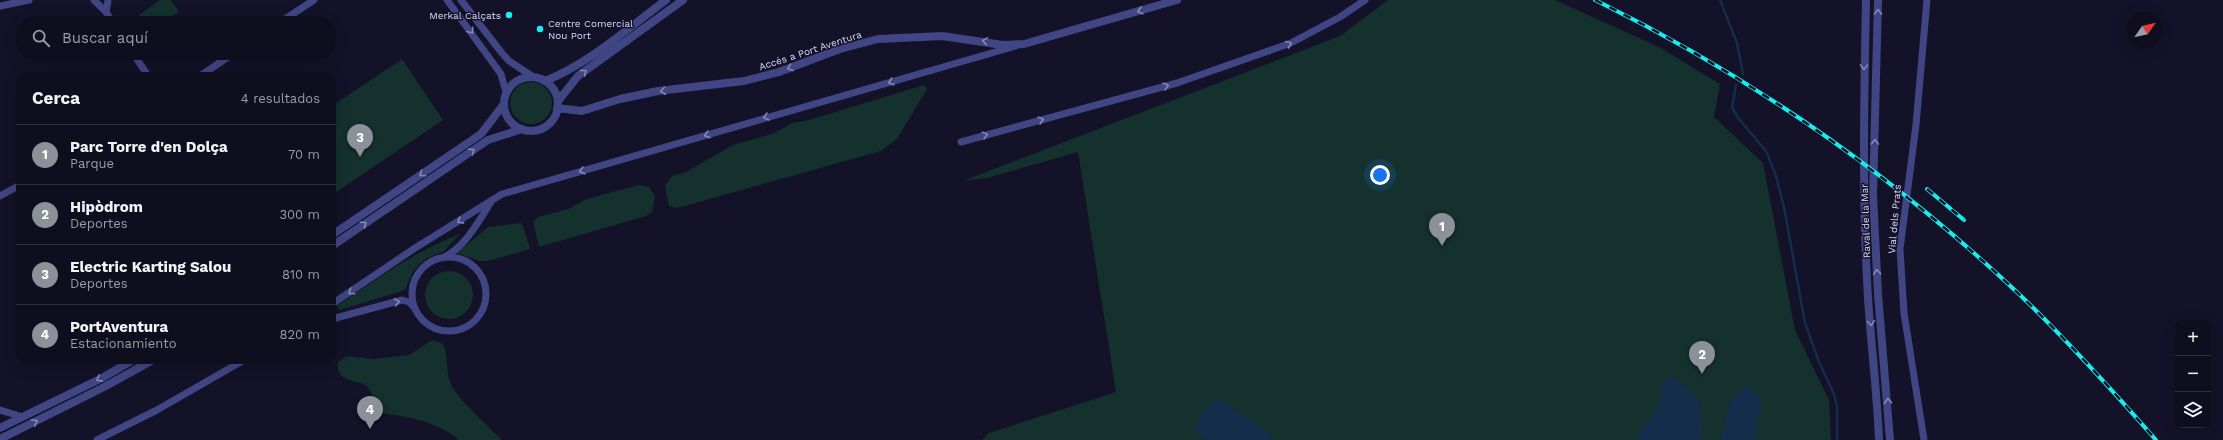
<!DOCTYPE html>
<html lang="es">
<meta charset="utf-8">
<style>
body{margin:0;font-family:"Work Sans",sans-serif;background:#171727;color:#f1f3f6}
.controls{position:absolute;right:12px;bottom:12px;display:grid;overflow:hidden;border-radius:8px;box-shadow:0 4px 16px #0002}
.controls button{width:36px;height:36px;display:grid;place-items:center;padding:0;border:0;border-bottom:1px solid #2e2e3c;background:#0e0e1e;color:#f1f3f6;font:20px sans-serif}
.compass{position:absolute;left:2127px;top:12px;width:36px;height:36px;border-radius:50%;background:#0e0e1e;box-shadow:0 4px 16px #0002;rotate:56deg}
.you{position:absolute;left:1380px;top:175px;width:14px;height:14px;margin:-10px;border:3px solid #fff;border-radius:50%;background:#1a73e8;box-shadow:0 0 0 6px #1a73e833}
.badge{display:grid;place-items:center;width:26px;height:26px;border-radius:50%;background:#8c9099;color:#fff;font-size:13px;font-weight:700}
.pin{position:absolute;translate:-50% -33px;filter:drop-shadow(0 1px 2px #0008)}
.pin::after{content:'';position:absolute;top:21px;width:14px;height:12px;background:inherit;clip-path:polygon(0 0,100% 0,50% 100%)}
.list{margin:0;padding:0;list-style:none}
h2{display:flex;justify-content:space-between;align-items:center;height:52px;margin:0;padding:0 16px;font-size:17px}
h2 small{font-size:13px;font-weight:400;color:#9b9ca4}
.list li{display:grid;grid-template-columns:26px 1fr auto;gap:12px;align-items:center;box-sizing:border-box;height:60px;padding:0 16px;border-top:1px solid #2e2e3c}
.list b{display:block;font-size:15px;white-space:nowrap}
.list p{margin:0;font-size:13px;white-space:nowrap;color:#9b9ca4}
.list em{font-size:13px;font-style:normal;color:#9b9ca4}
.icon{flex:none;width:22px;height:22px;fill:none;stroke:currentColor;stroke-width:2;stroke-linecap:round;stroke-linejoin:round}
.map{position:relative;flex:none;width:2223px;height:440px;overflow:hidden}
.search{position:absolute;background:#0e0e1e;box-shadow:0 4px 16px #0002;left:16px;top:16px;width:320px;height:44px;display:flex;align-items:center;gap:10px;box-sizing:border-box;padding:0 14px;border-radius:22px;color:#9b9ca4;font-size:15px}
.panel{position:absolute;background:#0e0e1e;box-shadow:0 4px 16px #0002;left:16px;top:72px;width:320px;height:292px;border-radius:12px}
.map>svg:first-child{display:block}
.green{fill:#15312d}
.water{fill:#132d4b}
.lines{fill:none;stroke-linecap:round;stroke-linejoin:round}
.stream{stroke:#132d4b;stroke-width:2.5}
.minor{stroke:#404583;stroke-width:7}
.tertiary{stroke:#404583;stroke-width:8}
.rail-casing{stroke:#15efef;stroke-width:4}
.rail{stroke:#131228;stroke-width:2.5;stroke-dasharray:8;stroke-linecap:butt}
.oneway{stroke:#8688ba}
.poi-dot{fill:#15efef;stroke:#131228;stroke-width:1.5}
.labels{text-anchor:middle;stroke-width:3;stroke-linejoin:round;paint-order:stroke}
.poi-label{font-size:10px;fill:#dcdbfd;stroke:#131228;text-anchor:end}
.street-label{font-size:10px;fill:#dcdbfd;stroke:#131228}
</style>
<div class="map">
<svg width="2223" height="440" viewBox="0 0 2223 440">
<rect width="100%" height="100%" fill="#131228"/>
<path class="green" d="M160 0H171L179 12 162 23H144L139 15Z
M1388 0H1555L1659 47 1720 84 1714 117 1763 163 1795 330 1829 400 1831 440H982L989 433 1116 392 1078 152 987 178 963 181 1340 36Z
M402 59 443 120 332 195V106Z
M510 103a21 21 0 1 1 42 0a21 21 0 1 1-42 0Z
M924 85 927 89 897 139 881 151 677 208 669 206 665 186 672 176 686 172 733 145 772 134 793 123 809 120Z
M639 185 649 187 655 196 652 212 646 216 539 247 533 222 538 217 568 209 587 199Z
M521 223 523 226 530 249 488 261H479L457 253 488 227Z
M460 234 443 252 427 258 421 263 413 271 405 290 340 310 337 306C377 279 415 251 460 234Z
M425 295a24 24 0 1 1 48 0a24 24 0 1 1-48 0Z
M432 340 442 343C450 355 444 373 453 388 462 403 488 426 502 440H459C437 421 406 416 379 413L378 404 367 386C355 379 335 382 338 362L347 356 373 359 409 355Z"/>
<path class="water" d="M1670 375C1681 382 1688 391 1698 399L1703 430 1700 440H1637L1643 427 1657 409 1662 387Z
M1751 387 1762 403 1758 418 1756 440H1720L1731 399 1739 390Z
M1216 400 1223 401 1270 434 1273 440H1207L1196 432C1195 419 1207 408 1216 400Z"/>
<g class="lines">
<path class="stream" d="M1720 0 1737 43 1743 74
M1736 85 1732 108 1739 119 1766 151 1775 173 1784 207 1805 323 1819 362 1834 394 1837 406V440"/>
<path class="minor" d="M94 0 106 12 108 0
M447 0 501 74 506 92
M461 0 501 52 509 61 532 76
M0 6 29 0
M106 12 113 23
M279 23 314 0
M133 53 148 76
M200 76 234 53
M961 142 1177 83 1291 43 1340 17 1365 0
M0 196 20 185
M412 294a37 37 0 1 1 74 0a37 37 0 1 1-74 0Z
M442 258C464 249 479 221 491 202
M332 304 415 248 502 194 1016 46
M332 319 402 300 409 302 415 308
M0 410 23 417
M97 440 157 410 244 360
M1924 440 1904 313 1900 249 1916 125 1927 0"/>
<path class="tertiary" d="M1866 0C1864 99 1862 199 1868 298 1871 345 1877 392 1879 440
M1878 0 1873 195 1878 294 1890 440
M504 104a27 27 0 1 1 54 0a27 27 0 1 1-54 0Z
M545 81C590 63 628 28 666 0
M558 101 578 76 683 0
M557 108 582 111 620 99 658 91 744 81 779 72 840 49 878 39 942 36 1003 45 1024 44 1177 0
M332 235 481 134 504 104
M332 246 488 140 522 129
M0 428 102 378 133 360
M0 439 104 387 153 360"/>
<g class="rail-casing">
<path id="rail" d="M1595 0C1750 76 1895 177 2020 295 2068 341 2112 390 2156 440
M1927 189 1964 220"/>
</g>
<use href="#rail" class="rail"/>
</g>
<defs><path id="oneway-chevron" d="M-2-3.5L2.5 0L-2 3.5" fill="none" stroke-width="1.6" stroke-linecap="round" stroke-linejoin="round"/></defs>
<g class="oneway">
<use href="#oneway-chevron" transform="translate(1140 11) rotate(164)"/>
<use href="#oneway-chevron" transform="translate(1878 12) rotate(-90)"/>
<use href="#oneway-chevron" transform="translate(471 31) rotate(53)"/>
<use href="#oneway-chevron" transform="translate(985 41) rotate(-170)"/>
<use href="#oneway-chevron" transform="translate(1289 44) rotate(-22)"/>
<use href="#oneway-chevron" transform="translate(1864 67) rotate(91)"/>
<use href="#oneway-chevron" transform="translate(790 68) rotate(160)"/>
<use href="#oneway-chevron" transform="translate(584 72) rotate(-38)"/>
<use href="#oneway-chevron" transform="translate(891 82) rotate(164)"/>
<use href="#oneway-chevron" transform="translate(1166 86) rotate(-15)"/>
<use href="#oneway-chevron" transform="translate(663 91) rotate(173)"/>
<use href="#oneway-chevron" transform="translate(766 117) rotate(164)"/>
<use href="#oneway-chevron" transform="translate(1041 120) rotate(-15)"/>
<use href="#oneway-chevron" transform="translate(707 135) rotate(163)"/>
<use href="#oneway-chevron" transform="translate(985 135) rotate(-15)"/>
<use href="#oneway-chevron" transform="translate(1875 142) rotate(-88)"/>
<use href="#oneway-chevron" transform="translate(472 151) rotate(-34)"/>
<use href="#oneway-chevron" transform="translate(582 171) rotate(164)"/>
<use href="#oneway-chevron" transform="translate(422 174) rotate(146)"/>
<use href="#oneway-chevron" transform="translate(460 221) rotate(148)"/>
<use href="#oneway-chevron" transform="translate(364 224) rotate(-34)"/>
<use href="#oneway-chevron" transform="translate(1877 272) rotate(-93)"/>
<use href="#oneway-chevron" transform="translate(351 292) rotate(146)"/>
<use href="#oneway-chevron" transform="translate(397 302) rotate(-10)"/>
<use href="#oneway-chevron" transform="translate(1871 323) rotate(84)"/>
<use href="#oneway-chevron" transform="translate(99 379) rotate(152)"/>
<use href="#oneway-chevron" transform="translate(1888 401) rotate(-94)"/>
<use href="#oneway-chevron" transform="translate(35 422) rotate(-27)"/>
</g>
<g class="poi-dot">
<circle cx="509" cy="15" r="4"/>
<circle cx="540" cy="29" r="4"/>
</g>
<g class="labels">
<g class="poi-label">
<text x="501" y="19">Merkal Calçats</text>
<text x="548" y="27" text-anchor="start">Centre Comercial<tspan x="548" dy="12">Nou Port</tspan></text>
</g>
<g class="street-label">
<text transform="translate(810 50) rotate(-18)" y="4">Accés a Port Aventura</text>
<text transform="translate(1894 219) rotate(-85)" y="4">Vial dels Prats</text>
<text transform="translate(1865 221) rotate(-92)" y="4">Raval de la Mar</text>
</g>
</g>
</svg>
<div class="controls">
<button>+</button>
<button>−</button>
<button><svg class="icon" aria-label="layers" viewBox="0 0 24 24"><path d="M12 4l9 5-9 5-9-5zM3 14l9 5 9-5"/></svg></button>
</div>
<svg class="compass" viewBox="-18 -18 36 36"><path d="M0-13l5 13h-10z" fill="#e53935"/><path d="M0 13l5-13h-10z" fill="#9b9ca4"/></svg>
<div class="you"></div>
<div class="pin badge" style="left:1442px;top:246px">1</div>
<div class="pin badge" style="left:1702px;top:374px">2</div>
<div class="pin badge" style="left:360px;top:157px">3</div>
<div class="pin badge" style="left:370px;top:429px">4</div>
<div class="search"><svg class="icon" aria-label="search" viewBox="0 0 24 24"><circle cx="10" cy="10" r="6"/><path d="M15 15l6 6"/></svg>Buscar aquí</div>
<section class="panel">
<h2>Cerca<small>4 resultados</small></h2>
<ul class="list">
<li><span class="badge">1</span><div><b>Parc Torre d'en Dolça</b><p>Parque</p></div><em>70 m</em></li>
<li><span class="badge">2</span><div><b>Hipòdrom</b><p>Deportes</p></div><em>300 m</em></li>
<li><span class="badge">3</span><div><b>Electric Karting Salou</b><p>Deportes</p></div><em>810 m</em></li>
<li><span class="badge">4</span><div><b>PortAventura</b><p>Estacionamiento</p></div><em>820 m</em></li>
</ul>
</section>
</div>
